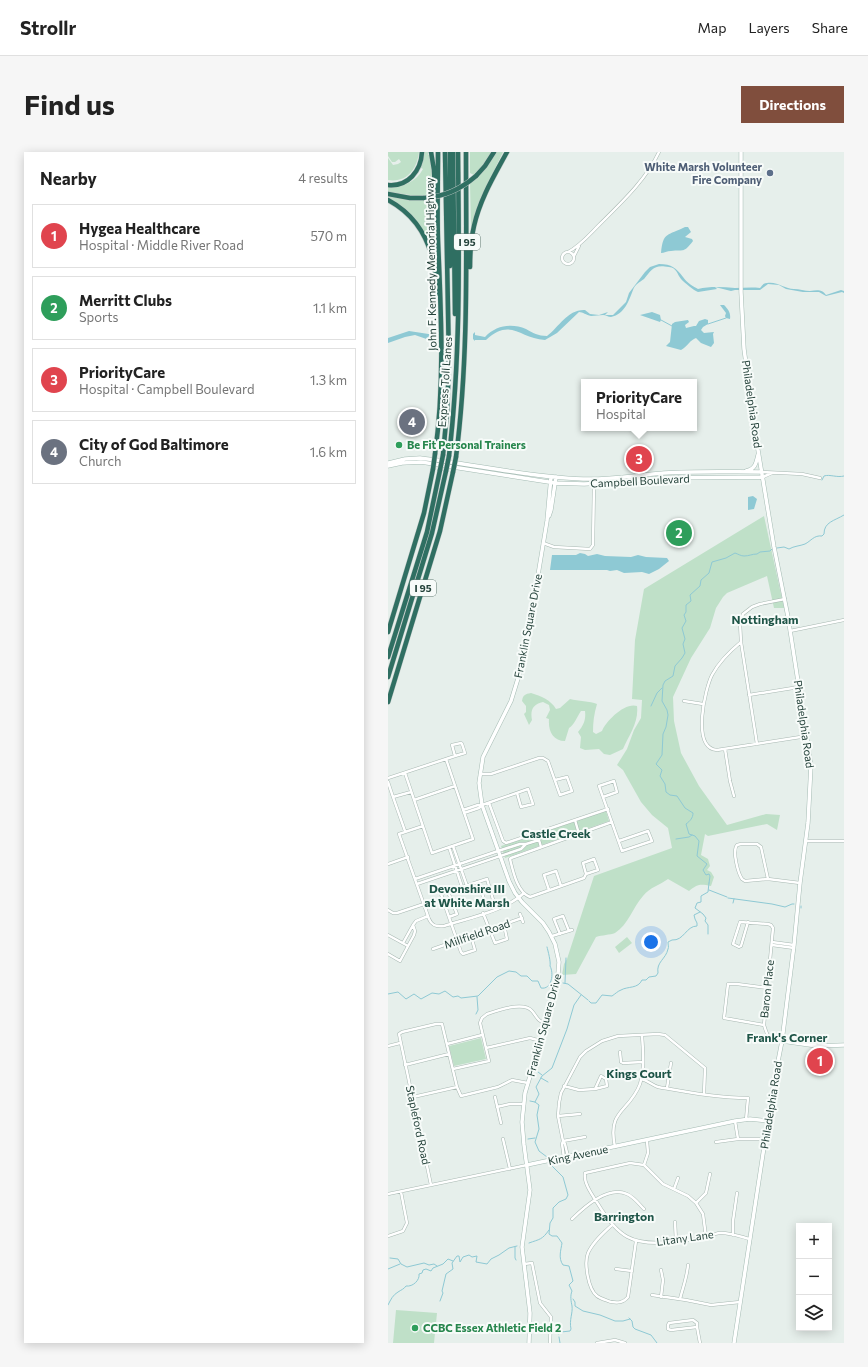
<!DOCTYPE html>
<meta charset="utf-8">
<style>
body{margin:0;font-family:Commissioner,sans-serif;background:#f6f6f6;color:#222}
.controls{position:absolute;right:12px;bottom:12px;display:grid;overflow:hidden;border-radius:0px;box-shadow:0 2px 10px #0003}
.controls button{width:36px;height:36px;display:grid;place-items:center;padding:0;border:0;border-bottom:1px solid #e0e0e0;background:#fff;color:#222;font:20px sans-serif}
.you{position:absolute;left:263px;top:790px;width:14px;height:14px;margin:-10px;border:3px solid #fff;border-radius:50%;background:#1a73e8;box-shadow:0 0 0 6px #1a73e833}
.badge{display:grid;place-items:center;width:26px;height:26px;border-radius:50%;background:#804e3d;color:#fff;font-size:13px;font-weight:700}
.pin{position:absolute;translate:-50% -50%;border:2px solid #fff;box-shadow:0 1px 4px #0006}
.popup{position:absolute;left:193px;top:227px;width:116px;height:52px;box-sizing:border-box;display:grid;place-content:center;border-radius:0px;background:#fff;filter:drop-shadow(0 1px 3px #0005);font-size:13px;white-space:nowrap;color:#767676}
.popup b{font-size:15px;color:#222}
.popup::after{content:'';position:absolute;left:50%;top:100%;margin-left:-8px;border:8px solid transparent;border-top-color:#fff}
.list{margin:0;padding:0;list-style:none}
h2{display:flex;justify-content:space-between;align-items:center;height:52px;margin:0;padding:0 16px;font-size:17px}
h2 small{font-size:13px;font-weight:400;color:#767676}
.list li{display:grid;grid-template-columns:26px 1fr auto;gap:12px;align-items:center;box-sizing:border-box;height:64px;margin:0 8px 8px;padding:0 8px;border:1px solid #e0e0e0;border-radius:0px}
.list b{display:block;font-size:15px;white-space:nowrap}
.list p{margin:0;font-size:13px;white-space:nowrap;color:#767676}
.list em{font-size:13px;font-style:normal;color:#767676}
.icon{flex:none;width:22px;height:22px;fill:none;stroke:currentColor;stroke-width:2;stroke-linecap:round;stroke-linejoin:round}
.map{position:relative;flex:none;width:456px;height:1191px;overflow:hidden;border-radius:0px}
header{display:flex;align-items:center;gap:24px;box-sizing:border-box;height:56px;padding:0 20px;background:#fff;border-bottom:1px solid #e0e0e0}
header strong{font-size:19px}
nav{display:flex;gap:22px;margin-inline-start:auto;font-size:14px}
.intro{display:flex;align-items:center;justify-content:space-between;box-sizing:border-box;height:96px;padding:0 24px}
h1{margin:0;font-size:28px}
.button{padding:10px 18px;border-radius:0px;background:#804e3d;color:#fff;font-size:14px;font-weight:700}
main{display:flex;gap:24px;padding:0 24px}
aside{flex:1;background:#fff;border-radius:0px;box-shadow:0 2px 10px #0003}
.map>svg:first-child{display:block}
.green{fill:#bfe0c8}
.water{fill:#8ec9d4}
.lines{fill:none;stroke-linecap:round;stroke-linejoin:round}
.stream{stroke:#8ec9d4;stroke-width:1}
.street-casing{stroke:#a8b8b2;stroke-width:3.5}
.secondary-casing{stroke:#a4bbb3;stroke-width:4.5}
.highway-casing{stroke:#c2cac8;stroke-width:5.5}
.street{stroke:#fff;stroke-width:2.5}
.secondary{stroke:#fff;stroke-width:3.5}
.highway{stroke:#2f6f62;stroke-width:4.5}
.highway-bridge-casing{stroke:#c2cac8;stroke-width:5.5;stroke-linecap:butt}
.highway-bridge{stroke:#2f6f62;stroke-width:4.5}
.service-dot{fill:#5c6f8a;stroke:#f7fbf9;stroke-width:1.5}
.leisure-dot{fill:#2e9e5b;stroke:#f7fbf9;stroke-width:1.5}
.labels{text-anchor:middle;stroke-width:4;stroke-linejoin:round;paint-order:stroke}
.shield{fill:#f7fbf9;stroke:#637a73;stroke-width:1}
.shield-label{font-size:10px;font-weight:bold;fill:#24423a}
.service-label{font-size:11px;font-weight:bold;fill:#4e5e75;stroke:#f7fbf9;text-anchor:end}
.street-label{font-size:11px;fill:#24423a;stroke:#f7fbf9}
.leisure-label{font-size:11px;font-weight:bold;fill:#27864d;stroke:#f7fbf9;text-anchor:start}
.neighbourhood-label{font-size:12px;font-weight:bold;fill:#1f5548;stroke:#f7fbf9}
</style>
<header>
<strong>Strollr</strong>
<nav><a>Map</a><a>Layers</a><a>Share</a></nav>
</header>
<div class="intro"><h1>Find us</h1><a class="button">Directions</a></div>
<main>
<aside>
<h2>Nearby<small>4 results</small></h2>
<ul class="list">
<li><span class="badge" style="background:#e0444e">1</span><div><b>Hygea Healthcare</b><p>Hospital · Middle River Road</p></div><em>570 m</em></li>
<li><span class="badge" style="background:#2e9e5b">2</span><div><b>Merritt Clubs</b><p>Sports</p></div><em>1.1 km</em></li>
<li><span class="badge" style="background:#e0444e">3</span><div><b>PriorityCare</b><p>Hospital · Campbell Boulevard</p></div><em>1.3 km</em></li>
<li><span class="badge" style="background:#6b7280">4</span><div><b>City of God Baltimore</b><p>Church</p></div><em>1.6 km</em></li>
</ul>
</aside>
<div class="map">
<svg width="456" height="1191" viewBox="0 0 456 1191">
<rect width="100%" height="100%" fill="#e6efeb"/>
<path class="green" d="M0 0H31C29 17 19 31 0 28V6L5 13 10 12 13 10 11 7 7 10H4L0 4Z
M36 0H40V3H42L44 18V42L29 44 0 40V35C14 36 28 30 35 17L33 16Z
M82 0H103L95 13 86 23 82 21Z
M108 0H115L91 50 83 76 82 31Z
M0 44 40 47 44 49 45 57 43 58 46 106 36 80 0 46Z
M376 364 396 456H386L379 424 339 441 335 445 328 456 322 476 303 506 285 545 286 569 293 601 311 634 339 673 378 662 392 663 389 678 379 672 320 684 317 682 313 703 320 707 322 714 319 718 323 720 326 725 323 734C312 732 310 732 301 739L280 727C272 733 262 735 255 744 245 755 240 773 227 781 222 783 214 783 208 785L188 822 174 823 176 812 179 807 206 724 284 696 280 676 264 663 253 650 235 618 229 613 239 597 246 578 253 566 254 548 244 547 247 488 256 437Z
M143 541C153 544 163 548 168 557L172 556 182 547C190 549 202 549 209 552 206 562 205 570 205 580L208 582 214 579C218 569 237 550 249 554 251 570 241 583 235 597L222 603 216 602 211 597 197 598 192 596 193 585 190 580C196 573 198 567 197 559H193C189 565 186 573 181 576L177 589C165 589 160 579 161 567L158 566 162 558 161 553 155 550C145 552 142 558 144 568L141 573 136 562 138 560V554L134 549C135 543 137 542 143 541Z
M218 659 221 669 117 706 113 694Z
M239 785 244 791 231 801 227 795Z
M93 886 98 907 66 914 61 894Z
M8 1158 49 1161 46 1191H5Z"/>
<path class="water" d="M297 75H300L303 80 297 85 304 87 305 89C295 102 296 97 283 99 279 99 276 101 273 101 275 79 280 84 297 75Z
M271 112C284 112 288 116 295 125 298 130 306 135 310 137 322 134 335 135 347 136 355 136 363 135 372 136 374 134 375 131 379 131 389 129 397 137 406 137 411 137 417 139 422 139 429 138 434 137 438 143L453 138 456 139V141L454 140 438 144 431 140H415L398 137 391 133 380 132 372 138H347L343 139 327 135 329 137 310 140C305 138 297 131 293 127 289 122 289 116 281 115 266 112 264 117 256 127 252 130 247 132 245 138 241 148 237 162 223 165 220 165 218 163 215 163 211 163 207 164 203 164 198 163 195 160 191 160L169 181 157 188C132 187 123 165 98 188H87V189L85 187V182L87 180V183L97 185C108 173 124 171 138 177 145 181 150 184 159 184 171 175 180 157 197 158L202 162 211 163 220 160 217 163H225L238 150 241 141 257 120 262 115Z
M332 153H336C340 157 343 161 342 167L338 166 337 164 338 161Z
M264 160 272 163 273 168 272 170 252 163Z
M317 167 320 168V172L315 175 313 178 316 181 326 180 325 182 326 191 323 195 313 191 308 186C302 188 300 194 293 198L278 194 282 190 284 172 287 170 300 168 301 170 297 173 298 176 306 174H308L311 169Z
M21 179 47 183V190L27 183 17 185 0 191V186Z
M365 344 369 347 366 357 360 358V345Z
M192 401 197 402 200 404 209 402 217 404 243 405 250 403 258 405 279 406 281 409 271 417 261 422 254 420 236 421 229 418 222 419 219 418H162L164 403H188Z"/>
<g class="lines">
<path class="stream" d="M273 168 284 174
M320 172 338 166
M434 328 436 324C442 322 449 326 456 324
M389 396 396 395 401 397C406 394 412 394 417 392 423 389 426 383 434 384L436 382C436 370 446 369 456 363
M263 554 269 541 274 536
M288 687 301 685 304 683
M321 731 322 724 321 722 318 723 315 718 319 712 309 704 311 689 307 684 301 682 298 672C302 669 305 666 305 661L297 656 289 644 282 643 278 640 277 632 272 624 274 618 268 612 274 603 275 582 278 575 280 563 279 558 274 549 275 533 277 529 285 524 287 514 294 506 297 501 295 492 297 487 294 476 298 469 296 463 298 460V453L303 449 302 443 312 434 313 428 321 421 324 410 338 406 347 401C350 402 353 404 356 404 361 404 364 402 369 402L372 400 382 399 384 397
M321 738 339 745
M340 746 384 752 397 755 404 752H406
M345 751 346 747
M413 754V756
M320 782V773L317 769 318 766 315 762 307 756 309 751 313 750V744L320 740 321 731
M175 831 180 832 200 848
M177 831 178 806
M0 842 10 840 18 847 26 842 33 847 44 841 51 842 57 839 65 845 70 844 73 846 90 844 109 825 121 819 128 820 133 824H139L144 829H150L153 836C164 838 166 821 162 814 163 810 160 799 159 795
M201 849 203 851H208L214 843 224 844C227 842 230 839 233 838 240 834 250 837 254 828H258L261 825 268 824 270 821C268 810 278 807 280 797 281 795 280 793 280 790L284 788C296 789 298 774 309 774V771L307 767 306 763 312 760
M88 862 90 858 89 845
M150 920 154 923
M153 926 160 930
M142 949 147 950 151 953 149 963 151 977 147 990 151 999 159 1005
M147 950 151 942 148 935 154 924 164 916 179 877 186 853 193 843
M140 987 147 986
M164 1014 175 1025 180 1043 178 1047 171 1050 165 1056V1066L162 1071 161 1082 164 1084H169L174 1091C173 1098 170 1106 175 1113L181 1114 185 1129 181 1133 184 1139C182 1144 183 1149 184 1154 185 1161 181 1168 183 1177L182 1179 173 1180 171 1182
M141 1091C152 1087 154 1088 161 1078
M127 1095V1106L128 1108
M2 1106 10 1107 13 1112 19 1115 36 1111 41 1113 46 1112 49 1114
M0 1117 12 1112
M185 1147 187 1150V1154L195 1159 212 1163 227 1169H235L242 1167
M52 1149 55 1141 54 1139 58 1122 65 1117 64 1111 69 1104H71L72 1110 75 1105 81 1103 84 1105 89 1104 88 1110 99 1112 103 1107 111 1103 121 1096 129 1094
M0 1153C3 1147 5 1143 10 1140 13 1138 16 1137 18 1134 25 1135 32 1128 31 1122L34 1121 35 1118 38 1117 43 1119 45 1116 55 1112 60 1107 65 1109
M241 1166 244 1169 245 1175 247 1177 263 1183 269 1191
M171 1185 172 1191"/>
<g class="street-casing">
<path id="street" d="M174 106a6 6 0 1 1 12 0a6 6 0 1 1-12 0Z
M180 100C192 94 201 83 211 73 233 51 258 28 271 0
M186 104 191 94
M374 320 414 322 432 326
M375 325 384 321
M155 391 166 395 202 397 205 393 206 331
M402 479 456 468
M353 490C342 499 331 510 324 523 317 537 303 596 329 598L419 584
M361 543 411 535
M296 549 315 552
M73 591 74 592 77 601 67 604 64 593Z
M369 592 353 490 352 471 355 462 364 455 372 452 397 447
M337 597 342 629 346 644
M58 607 67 604
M92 622H103L151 606H155L160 609 172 643 184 639 179 625 167 628
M0 626 58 607 85 687 44 701 17 621
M0 630 5 645 23 640
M5 645 17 679
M215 645 229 640 226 629 211 634 234 699 264 689 260 679 231 689
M26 648 67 634
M101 651 115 689 118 691 220 657
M75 658 90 653H94
M76 661 91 656 94 653 140 637 145 652 133 655 129 641
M187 668 191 682
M35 674 11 682 41 767C44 774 49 775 56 774 81 766 117 759 136 741
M149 681 153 695
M418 689H456
M353 692H369L373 695 380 727 357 729 354 727C350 721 344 699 349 693Z
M65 694 79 734
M61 695 74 735
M0 712 20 705
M198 722 195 711 206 707 210 718 198 722 196 726 142 745C129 740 125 719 122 707L123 706 224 670
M27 727 110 699 132 692H137
M380 727 412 731
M29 732 133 697 138 692 151 688
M161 738 156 723 168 719 173 734
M60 740 69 762 61 765
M0 758 5 761H9L36 752
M95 761 107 791 119 787 116 773
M132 762 135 770
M360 770 353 794 351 795 345 792 352 770 380 772 383 773 385 776 376 873C380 886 380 888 394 889
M172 782 166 767 175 764 181 779
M0 783 20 794
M83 784 87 798 75 802 73 800 53 742C68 737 84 732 99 727L106 751 98 753 90 730
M164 784 184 778
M384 790 406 793
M15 791 25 773
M384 793 406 796
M45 797 134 766
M0 802 12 809 26 783 27 779 25 773 28 769 40 764
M376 873 336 866 340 832H349L380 836
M59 892 94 883
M0 894 12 891
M98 896 142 886 153 889
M232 900 233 910 235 911 255 910
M17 913 61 902
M65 917 101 909 92 871 94 866 99 862C110 858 136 849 144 859 149 865 150 870 158 871
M213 924 218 927 219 934 207 937Z
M253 927C259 928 264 933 270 935 299 940 330 946 360 946L358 968
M176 934 191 938 207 937
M279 936 283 911
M25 945 69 935
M107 945 113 971
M109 955 122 952H136
M170 964 192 962
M347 969 350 987
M197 985 175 989 170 964 171 951 173 941 192 905 198 899 214 889 230 884 270 882 277 883 317 916 316 942
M115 987 122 1017
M328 990 350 987H371
M227 995C219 957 241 961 252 932 257 916 255 900 254 883
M176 1006 174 992 175 989 177 992 180 1005
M256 1013 260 1001 259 989
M43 1033 11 882 14 880 48 872H54L69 935 73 944 110 935 124 928 140 931
M286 1037 290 1026
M0 1042 139 1013
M308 1051 318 1041 322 1022
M184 1067C196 1055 220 1033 239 1042 246 1045 251 1052 256 1057
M287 1070 288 1089
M224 1073C215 1081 205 1090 200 1101 196 1111 200 1137 209 1144 213 1147 218 1148 223 1150 230 1151 235 1151 240 1145L248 1089
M345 1083V1069L349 1041
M0 1084 15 1079 19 1071 13 1040
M318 1085 315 1062 308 1051 300 1044 275 1032 256 1013 242 1011 197 1021C195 1031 205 1044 210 1052 230 1085 244 1094 283 1090 292 1089 302 1088 311 1086 318 1085 325 1082 332 1081 341 1080 353 1085 362 1087
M136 1112 144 1111 152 1151 163 1165 162 1191
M228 1117 244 1119
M264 1143 298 1148 323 1153 352 1150
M273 1145 275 1128 273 1118
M292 1147C295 1135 299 1125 300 1113
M305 1168 309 1171V1175L283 1178 280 1177V1173L281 1171Z
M309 1175 312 1191
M209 1191 227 1188 237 1191"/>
</g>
<g class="secondary-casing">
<path id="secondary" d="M0 311 17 307 32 306C86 312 140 325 195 327 222 328 249 323 276 321 309 319 341 320 374 320
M0 314 14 311 33 310 167 331 196 332 233 330 275 326 375 325
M358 319C367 317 368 312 370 303
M161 364 163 358 168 325
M394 889 429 894 456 893
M139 1013 347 969 362 967 380 969
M141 1191 142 1161 134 1095 142 1038 136 993 134 970 137 941 169 834 171 810 167 792 161 780 155 771 134 750 127 741 121 729 94 653 91 631 95 605 123 549 136 507 159 369 163 325
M346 1191 386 930 394 889 406 793 412 731 420 671 423 613 400 465 386 395 370 298 356 197 353 140V0"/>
</g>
<g class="highway-casing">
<path id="highway" d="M43 0 46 18 47 41
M62 0V114
M65 0 67 162
M88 24 97 14 106 0
M0 33C20 35 33 19 34 0
M0 42 22 46H36
M0 48C26 62 41 86 46 114 48 124 47 133 51 142
M82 115C82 101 83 87 86 74 92 47 106 24 119 0
M47 302C57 231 53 160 50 89 49 59 50 30 50 0
M55 303 59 259 61 211 57 0
M61 304C73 203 71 101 70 0
M68 305C81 204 78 102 78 0
M0 480 36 361 45 317
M0 505 39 380 52 318
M0 525 44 381 58 319
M0 550 52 379 65 320"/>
</g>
<use href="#street" class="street"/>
<use href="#secondary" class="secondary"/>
<use href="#highway" class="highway"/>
<g class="highway-bridge-casing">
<path id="highway-bridge" d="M36 46C56 45 73 37 88 24
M45 317 47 302
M52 318 55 303
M58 319 61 304
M65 320 68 305"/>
</g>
<use href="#highway-bridge" class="highway-bridge"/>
</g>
<circle class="service-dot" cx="382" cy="21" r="4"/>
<g class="leisure-dot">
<circle cx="11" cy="293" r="4"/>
<circle cx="27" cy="1176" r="4"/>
</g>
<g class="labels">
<g class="shield">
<rect x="66" y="82" width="26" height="16" rx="3"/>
<rect x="22" y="428" width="26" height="16" rx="3"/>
</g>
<g class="shield-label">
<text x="79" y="94">I 95</text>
<text x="35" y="440">I 95</text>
</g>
<g class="service-label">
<text x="374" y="19">White Marsh Volunteer<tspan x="374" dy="13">Fire Company</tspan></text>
</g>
<g class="street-label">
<text transform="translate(43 112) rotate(-91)" y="4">John F. Kennedy Memorial Highway</text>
<text transform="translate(57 230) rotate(-86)" y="4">Express Toll Lanes</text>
<text transform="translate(364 252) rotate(82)" y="4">Philadelphia Road</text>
<text transform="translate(252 329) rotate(-3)" y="4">Campbell Boulevard</text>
<text transform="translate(140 474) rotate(-79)" y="4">Franklin Square Drive</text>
<text transform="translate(416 572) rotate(82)" y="4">Philadelphia Road</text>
<text transform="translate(89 782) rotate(-19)" y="4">Millfield Road</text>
<text transform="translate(379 837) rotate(-84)" y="4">Baron Place</text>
<text transform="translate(156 873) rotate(-75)" y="4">Franklin Square Drive</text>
<text transform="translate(383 953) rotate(-81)" y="4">Philadelphia Road</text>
<text transform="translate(30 973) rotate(78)" y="4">Stapleford Road</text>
<text transform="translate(190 1003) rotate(-12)" y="4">King Avenue</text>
<text transform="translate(297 1086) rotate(-8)" y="4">Litany Lane</text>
</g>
<g class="leisure-label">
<text x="19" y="297">Be Fit Personal Trainers</text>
<text x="35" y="1180">CCBC Essex Athletic Field 2</text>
</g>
<g class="neighbourhood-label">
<text x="377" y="472">Nottingham</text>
<text x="168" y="686">Castle Creek</text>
<text x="79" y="741">Devonshire III<tspan x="79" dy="14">at White Marsh</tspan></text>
<text x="399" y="890">Frank's Corner</text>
<text x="251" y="926">Kings Court</text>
<text x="236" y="1069">Barrington</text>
</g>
</g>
</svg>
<div class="controls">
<button>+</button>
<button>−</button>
<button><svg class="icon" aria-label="layers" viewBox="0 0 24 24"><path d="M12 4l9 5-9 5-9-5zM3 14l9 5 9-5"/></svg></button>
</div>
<div class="you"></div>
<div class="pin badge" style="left:432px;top:909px;background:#e0444e">1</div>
<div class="pin badge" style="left:291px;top:381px;background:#2e9e5b">2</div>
<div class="pin badge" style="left:251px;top:307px;background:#e0444e">3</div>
<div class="popup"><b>PriorityCare</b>Hospital</div>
<div class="pin badge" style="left:24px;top:270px;background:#6b7280">4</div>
</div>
</main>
